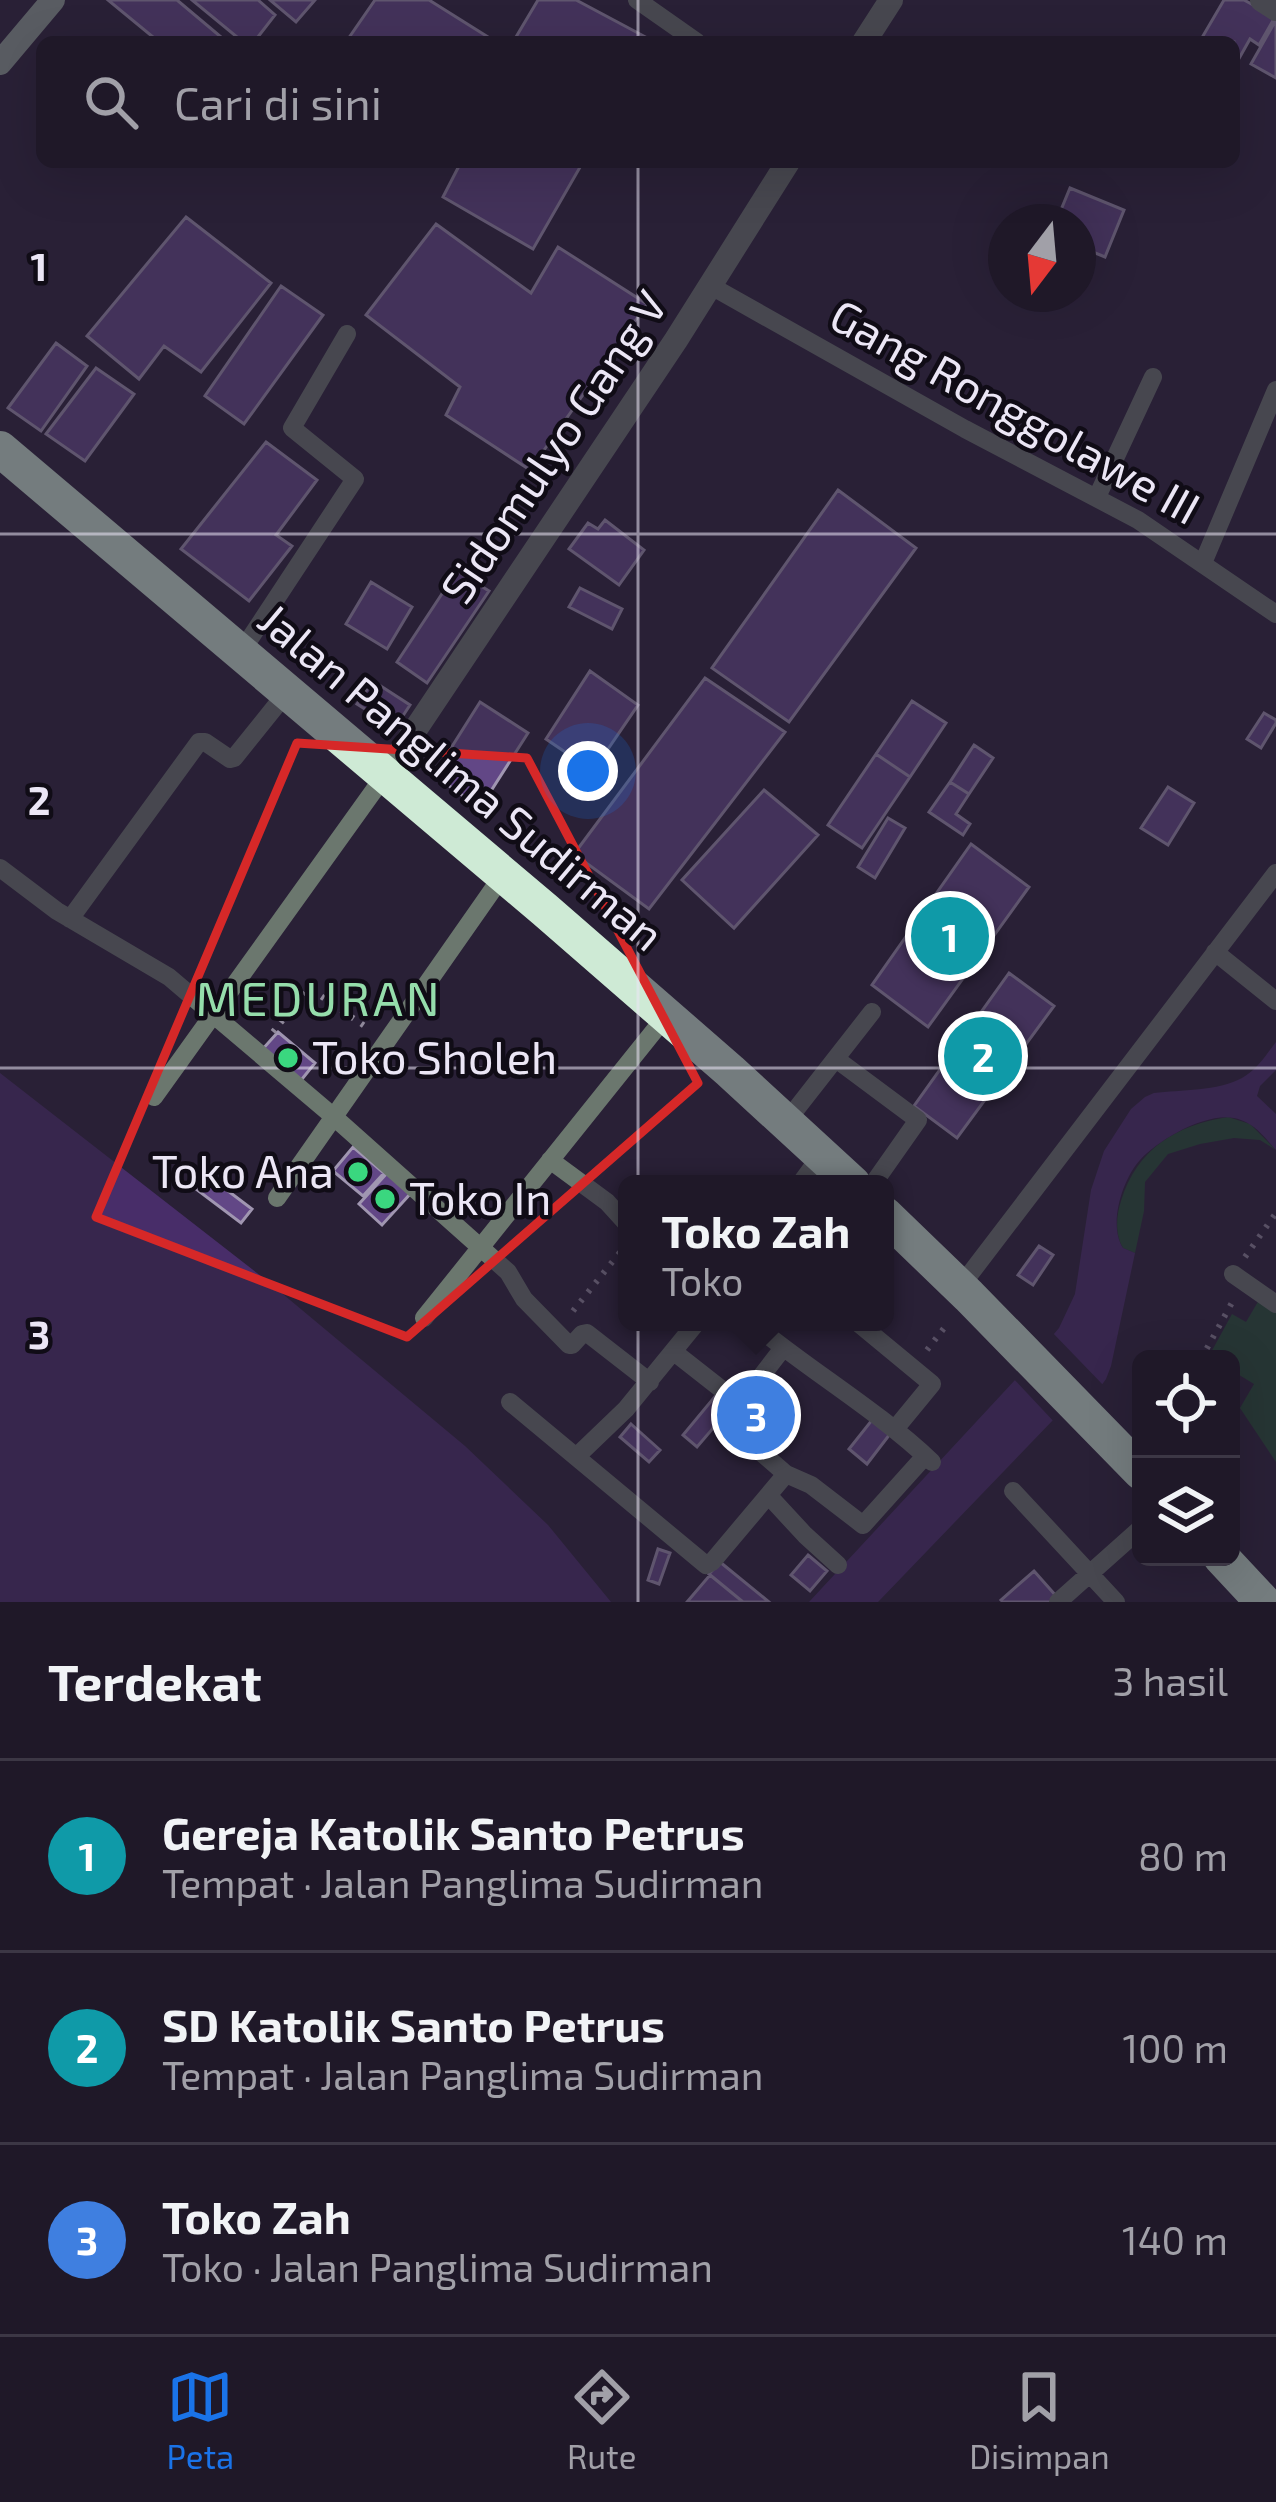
<!DOCTYPE html>
<html lang="id">
<meta charset="utf-8">
<style>
body{margin:0;font-family:"Exo 2",sans-serif;background:#2c2534;color:#f1f3f6}
.controls{position:absolute;right:36px;bottom:36px;display:grid;overflow:hidden;border-radius:18px;box-shadow:0 12px 48px #0002}
.controls button{width:108px;height:108px;display:grid;place-items:center;padding:0;border:0;border-bottom:3px solid #3c3745;background:#1f1828;color:#f1f3f6;font:60px sans-serif}
.compass{position:absolute;left:988px;top:204px;width:108px;height:108px;border-radius:50%;background:#1f1828;box-shadow:0 12px 48px #0002;rotate:196deg}
.you{position:absolute;left:588px;top:771px;width:42px;height:42px;margin:-30px;border:9px solid #fff;border-radius:50%;background:#1a73e8;box-shadow:0 0 0 18px #1a73e833}
.badge{display:grid;place-items:center;width:78px;height:78px;border-radius:50%;background:#1a73e8;color:#fff;font-size:39px;font-weight:700}
.pin{position:absolute;translate:-50% -50%;border:6px solid #fff;box-shadow:0 3px 12px #0006}
.popup{position:absolute;left:618px;top:1175px;width:276px;height:156px;box-sizing:border-box;display:grid;place-content:center;border-radius:18px;background:#1f1828;filter:drop-shadow(0 3px 9px #0005);font-size:39px;white-space:nowrap;color:#a1a0a8}
.popup b{font-size:45px;color:#f1f3f6}
.popup::after{content:'';position:absolute;left:50%;top:100%;margin-left:-24px;border:24px solid transparent;border-top-color:#1f1828}
.list{margin:0;padding:0;list-style:none}
h2{display:flex;justify-content:space-between;align-items:center;height:156px;margin:0;padding:0 48px;font-size:51px}
h2 small{font-size:39px;font-weight:400;color:#a1a0a8}
.list li{display:grid;grid-template-columns:78px 1fr auto;gap:36px;align-items:center;box-sizing:border-box;height:192px;padding:0 48px;border-top:3px solid #3c3745}
.list b{display:block;font-size:45px;white-space:nowrap}
.list p{margin:0;font-size:39px;white-space:nowrap;color:#a1a0a8}
.list em{font-size:39px;font-style:normal;color:#a1a0a8}
.icon{flex:none;width:66px;height:66px;fill:none;stroke:currentColor;stroke-width:2;stroke-linecap:round;stroke-linejoin:round}
.map{position:relative;flex:none;width:1276px;height:1602px;overflow:hidden}
.search{position:absolute;background:#1f1828;box-shadow:0 12px 48px #0002;left:36px;right:36px;top:36px;height:132px;display:flex;align-items:center;gap:30px;box-sizing:border-box;padding:0 42px;border-radius:18px;color:#a1a0a8;font-size:45px}
.sheet{height:732px;background:#1f1828}
nav{display:flex;justify-content:space-around;align-items:center;box-sizing:border-box;height:168px;border-top:3px solid #3c3745;background:#1f1828;font-size:33px;color:#a1a0a8}
nav a{display:grid;justify-items:center;gap:6px}
nav .on{color:#1a73e8}
.map>svg:first-child{display:block}
.green{fill:#234e32}
.water{fill:#482d69}
.pier{fill:#292036}
.building{fill:#624786;stroke:#a096b1;stroke-width:3}
.lines{fill:none;stroke-linecap:round;stroke-linejoin:round}
.path{stroke:#90899b;stroke-width:6;stroke-dasharray:3 9;stroke-linecap:butt}
.lane{stroke:#6b776e;stroke-width:18}
.street{stroke:#6b776e;stroke-width:24}
.secondary{stroke:#93a598;stroke-width:24}
.highway{stroke:#ceead5;stroke-width:36}
.marked{fill:none;stroke:#d62828;stroke-width:9;stroke-linejoin:round}
.grid{fill:none;stroke:#ebe6f5;stroke-width:3;stroke-opacity:0.55}
.poi-dot{fill:#3ad77f;stroke:#100c16;stroke-width:4.5}
.labels{text-anchor:middle;stroke-width:9;stroke-linejoin:round;paint-order:stroke}
.street-label{font-size:45px;fill:#ebe6f5;stroke:#100c16}
.poi-label{font-size:45px;fill:#ebe6f5;stroke:#100c16;text-anchor:start}
.neighbourhood-label{font-size:48px;letter-spacing:3px;fill:#95ddab;stroke:#100c16}
.grid-label{font-size:39px;text-anchor:middle;font-weight:bold;fill:#ebe6f5;stroke:#100c16;stroke-width:9;stroke-linejoin:round;paint-order:stroke}
</style>
<div class="map">
<svg width="1276" height="1602" viewBox="0 0 1276 1602">
<rect width="100%" height="100%" fill="#292036"/>
<path class="green" d="M1228 1117 1250 1124 1276 1150 1260 1140 1234 1138 1200 1144 1168 1154 1145 1182 1144 1211 1135 1253 1123 1248C1115 1235 1116 1216 1121 1201 1137 1149 1176 1125 1228 1117Z
M1259 1300 1276 1311V1462L1240 1408 1254 1384 1231 1370V1359H1213L1209 1356 1232 1314 1246 1322Z"/>
<path class="water" d="M1276 1042V1070L1260 1086 1257 1096 1276 1114V1150C1266 1139 1256 1125 1241 1120 1212 1108 1159 1139 1140 1160 1122 1180 1108 1225 1123 1248L1135 1253 1111 1366 1106 1379 1101 1386 1054 1419 878 1602H809L1015 1380 1059 1328 1075 1294 1091 1190 1104 1151 1131 1109 1145 1097 1154 1093C1181 1090 1218 1091 1242 1078 1257 1070 1266 1055 1276 1042Z
M0 1073 266 1280 465 1446 548 1525 611 1602H0Z"/>
<path class="pier" d="M1050 1330 1106 1388 1057 1425 1011 1376Z"/>
<path class="building" d="M108 0H177L227 42H159Z
M192 0H258L275 15 254 42H243Z
M270 0H315L296 22Z
M375 0H429L496 42H346Z
M538 0H576L653 41 513 42Z
M1224 0H1244L1275 17 1259 45 1250 39 1237 62 1234 60V42L1200 41Z
M1276 20V78L1251 64Z
M461 162H583L533 249 443 197Z
M1070 188 1124 210 1105 257 1078 246V222H1056Z
M186 217 271 283 201 372 164 346 139 379 87 336Z
M436 224 531 293 558 247 647 304 530 470 446 415 460 387 366 315Z
M281 286 323 315 244 424 205 396Z
M56 343 87 366 41 431 8 408Z
M96 368 134 394 85 461 46 434Z
M266 442 317 480 276 535 292 546 249 601 181 549Z
M838 490 916 548 789 722 712 668Z
M605 520 644 550 619 585 569 549 588 523 598 529Z
M457 571 489 591 427 683 397 662Z
M371 582 412 607 387 649 346 624Z
M580 588 622 609 612 629 569 607Z
M590 671 638 705 593 771 546 739Z
M705 678 785 732 649 909 574 854Z
M373 681 410 705 395 728 357 704Z
M912 701 946 723 910 777 876 754Z
M480 702 528 733 480 808 434 775Z
M1264 713 1276 720V723L1261 748 1247 739Z
M974 745 993 758 969 794 950 782Z
M876 754 910 777 862 848 828 825Z
M950 782 969 794 956 814 970 824 963 835 929 812Z
M1168 787 1194 803 1168 845 1141 828Z
M764 790 818 835 734 928 682 880Z
M888 818 905 828 875 878 858 867Z
M971 844 1029 887 928 1027 872 985Z
M1009 973 1054 1006 957 1138 914 1106Z
M278 1032 315 1063 298 1084 260 1052Z
M353 1147 384 1173 363 1196 333 1171Z
M199 1169 252 1209 241 1223 188 1183Z
M388 1172 411 1193 382 1225 359 1204Z
M1039 1246 1053 1255 1033 1285 1018 1275Z
M757 1389 781 1409 754 1441 730 1422Z
M717 1394 732 1406 697 1447 683 1435Z
M872 1420 890 1434 867 1464 849 1449Z
M631 1424 660 1450 649 1462 620 1437Z
M658 1549 670 1553 659 1584 648 1580Z
M808 1555 827 1571 810 1591 791 1575Z
M720 1562 769 1602H743L709 1574Z
M1034 1571 1057 1597 1052 1602H1003L1001 1600Z
M710 1575 743 1602H687Z"/>
<g class="lines">
<path class="path" d="M273 1032 309 988 369 1029
M1245 1257 1276 1213
M573 1311 625 1246
M927 1350 948 1323
M1201 1359 1234 1299"/>
<path class="lane" d="M637 0 697 42
M711 286 965 429 1138 520 1276 614
M1097 497 1153 377
M1203 563 1276 390
M241 652 355 479 292 428 347 334
M0 868 57 911 169 977 334 1117 508 1272 524 1299 569 1345H572L582 1334 587 1333 650 1382
M70 919 199 742H205L230 759 234 758 287 692
M1215 952 1276 1001
M836 1059 918 1120 873 1184
M154 1097 385 775
M786 1122 872 1012
M550 1160 607 1202 627 1224
M800 1184 822 1154
M277 1198 503 875
M1233 1274 1276 1304
M960 1287 1276 873
M424 1318 666 1016
M751 1322C810 1371 876 1409 932 1462
M857 1322 932 1384 895 1429
M783 1348 726 1422 786 1474 811 1485 863 1525 925 1456
M674 1352 739 1403
M510 1402 706 1565 712 1562 786 1474
M576 1457 626 1409 697 1322
M1013 1491 1116 1602
M769 1496 805 1535 838 1565
M1058 1602 1141 1528"/>
<path class="street" d="M1262 0 1276 9
M864 42 891 0
M385 775 676 340 788 162"/>
<path class="secondary" d="M0 63 53 0"/>
<path class="highway" d="M0 449 545 910 730 1071 853 1184
M885 1215 969 1296 1141 1472
M1221 1557 1263 1602"/>
</g>
<path d="M0 0H1276V1602H0ZM297 743 527 758 698 1083 407 1337 96 1217Z" fill="#292036" fill-opacity=".55" fill-rule="evenodd"/>
<path class="marked" d="M297 743 527 758 698 1083 407 1337 96 1217Z"/>
<path class="grid" d="M638 0V42M638 162V1602M0 534H1276M0 1068H1276"/>
<g class="poi-dot">
<circle cx="288" cy="1058" r="12"/>
<circle cx="358" cy="1172" r="12"/>
<circle cx="385" cy="1199" r="12"/>
</g>
<g class="labels">
<g class="street-label">
<text transform="translate(1015 412) rotate(29)" y="16">Gang Ronggolawe III</text>
<text transform="translate(554 447) rotate(-56)" y="16">Sidomulyo Gang V</text>
<text transform="translate(461 777) rotate(40)" y="16">Jalan Panglima Sudirman</text>
</g>
<g class="poi-label">
<text x="312" y="1074">Toko Sholeh</text>
<text x="334" y="1188" text-anchor="end">Toko Ana</text>
<text x="409" y="1215">Toko In</text>
</g>
<g class="neighbourhood-label">
<text x="319" y="1016">MEDURAN</text>
</g>
</g>
<g class="grid-label">
<text x="39" y="281">1</text>
<text x="39" y="815">2</text>
<text x="39" y="1349">3</text>
</g>
</svg>
<div class="controls">
<button><svg class="icon" aria-label="locate" viewBox="0 0 24 24"><circle cx="12" cy="12" r="6"/><path d="M12 2v4M12 18v4M2 12h4M18 12h4"/></svg></button>
<button><svg class="icon" aria-label="layers" viewBox="0 0 24 24"><path d="M12 4l9 5-9 5-9-5zM3 14l9 5 9-5"/></svg></button>
</div>
<svg class="compass" viewBox="-18 -18 36 36"><path d="M0-13l5 13h-10z" fill="#e53935"/><path d="M0 13l5-13h-10z" fill="#a1a0a8"/></svg>
<div class="you"></div>
<div class="pin badge" style="left:950px;top:936px;background:#0f9aa8">1</div>
<div class="pin badge" style="left:983px;top:1056px;background:#0f9aa8">2</div>
<div class="pin badge" style="left:756px;top:1415px;background:#3f7fe0">3</div>
<div class="popup"><b>Toko Zah</b>Toko</div>
<div class="search"><svg class="icon" aria-label="search" viewBox="0 0 24 24"><circle cx="10" cy="10" r="6"/><path d="M15 15l6 6"/></svg>Cari di sini</div>
</div>
<section class="sheet">
<h2>Terdekat<small>3 hasil</small></h2>
<ul class="list">
<li><span class="badge" style="background:#0f9aa8">1</span><div><b>Gereja Katolik Santo Petrus</b><p>Tempat · Jalan Panglima Sudirman</p></div><em>80 m</em></li>
<li><span class="badge" style="background:#0f9aa8">2</span><div><b>SD Katolik Santo Petrus</b><p>Tempat · Jalan Panglima Sudirman</p></div><em>100 m</em></li>
<li><span class="badge" style="background:#3f7fe0">3</span><div><b>Toko Zah</b><p>Toko · Jalan Panglima Sudirman</p></div><em>140 m</em></li>
</ul>
</section>
<nav>
<a class="on"><svg class="icon" aria-label="map" viewBox="0 0 24 24"><path d="M3 6l6-2 6 2 6-2v14l-6 2-6-2-6 2zM9 4v14M15 6v14"/></svg>Peta</a>
<a><svg class="icon" aria-label="directions" viewBox="0 0 24 24"><path d="M12 3l9 9-9 9-9-9zM9 14v-3h6M13 9l2 2-2 2"/></svg>Rute</a>
<a><svg class="icon" aria-label="saved" viewBox="0 0 24 24"><path d="M7 4h10v16l-5-4-5 4z"/></svg>Disimpan</a>
</nav>
